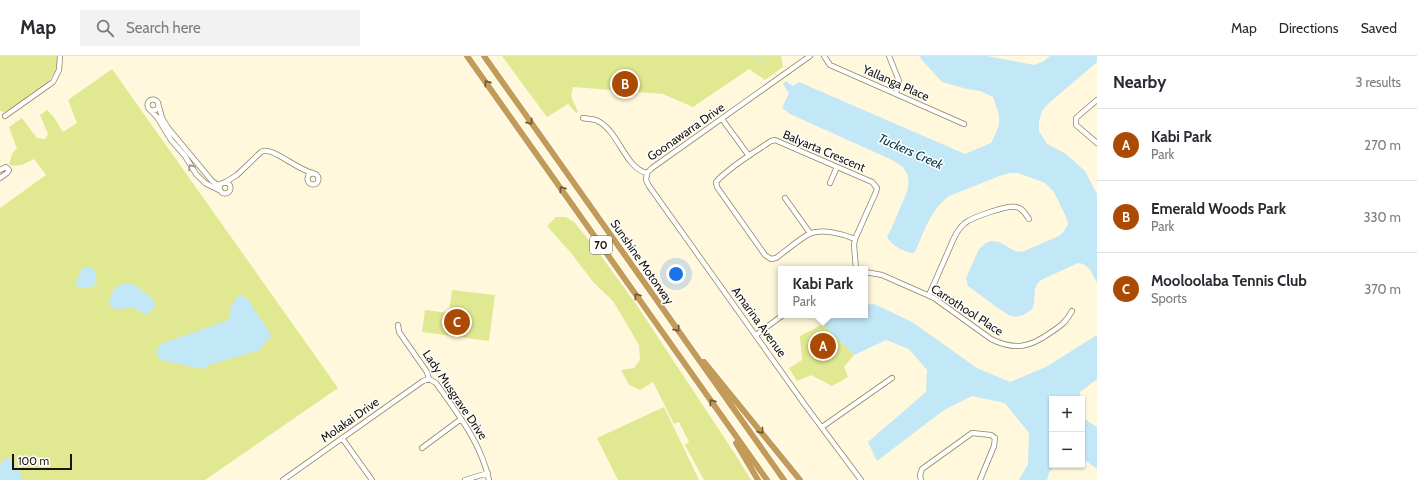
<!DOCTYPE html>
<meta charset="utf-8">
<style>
body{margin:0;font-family:Cabin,sans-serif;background:#f2f2f3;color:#2b2b33}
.controls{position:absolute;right:12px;bottom:12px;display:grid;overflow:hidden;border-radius:0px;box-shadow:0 1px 3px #0004}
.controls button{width:36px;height:36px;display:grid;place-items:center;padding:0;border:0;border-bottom:1px solid #e1e1e2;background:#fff;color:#2b2b33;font:20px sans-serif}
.scale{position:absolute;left:12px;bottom:10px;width:60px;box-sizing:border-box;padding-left:4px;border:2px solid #19160a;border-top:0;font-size:11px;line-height:14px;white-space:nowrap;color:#19160a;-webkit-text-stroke:3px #fff;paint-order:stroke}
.you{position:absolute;left:676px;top:218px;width:14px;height:14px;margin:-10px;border:3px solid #fff;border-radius:50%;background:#1a73e8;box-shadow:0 0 0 6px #1a73e833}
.badge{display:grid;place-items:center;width:26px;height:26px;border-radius:50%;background:#ab4b03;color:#fff;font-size:13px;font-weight:700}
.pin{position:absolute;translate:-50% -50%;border:2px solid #fff;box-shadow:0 1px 4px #0006}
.popup{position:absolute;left:778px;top:210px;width:90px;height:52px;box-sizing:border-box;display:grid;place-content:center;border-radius:0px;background:#fff;filter:drop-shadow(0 1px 3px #0005);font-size:13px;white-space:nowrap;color:#7c7c81}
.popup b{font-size:15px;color:#2b2b33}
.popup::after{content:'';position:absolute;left:50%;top:100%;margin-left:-8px;border:8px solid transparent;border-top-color:#fff}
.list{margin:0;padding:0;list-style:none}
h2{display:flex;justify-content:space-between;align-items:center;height:52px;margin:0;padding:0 16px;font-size:17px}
h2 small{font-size:13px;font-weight:400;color:#7c7c81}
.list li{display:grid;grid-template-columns:26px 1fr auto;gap:12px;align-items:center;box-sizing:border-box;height:72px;padding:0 16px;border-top:1px solid #e1e1e2}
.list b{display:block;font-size:15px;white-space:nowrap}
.list p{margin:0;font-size:13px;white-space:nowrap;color:#7c7c81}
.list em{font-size:13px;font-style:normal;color:#7c7c81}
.icon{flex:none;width:22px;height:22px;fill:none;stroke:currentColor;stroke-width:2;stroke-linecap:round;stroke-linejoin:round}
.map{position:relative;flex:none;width:1097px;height:424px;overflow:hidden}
header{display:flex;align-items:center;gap:24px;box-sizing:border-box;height:56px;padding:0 20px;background:#fff;border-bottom:1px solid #e1e1e2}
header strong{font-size:19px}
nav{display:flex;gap:22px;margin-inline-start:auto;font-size:14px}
.search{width:280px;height:36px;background:#f2f2f3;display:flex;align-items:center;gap:10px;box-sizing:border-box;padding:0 14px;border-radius:0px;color:#7c7c81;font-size:15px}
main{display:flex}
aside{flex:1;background:#fff}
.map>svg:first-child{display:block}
.green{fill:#e0e891}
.water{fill:#c2e7f7}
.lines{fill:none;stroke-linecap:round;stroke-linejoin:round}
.stream{stroke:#c2e7f7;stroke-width:1}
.minor-casing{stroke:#8e8566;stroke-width:6}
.highway-casing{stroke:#fff;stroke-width:8}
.minor{stroke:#fff;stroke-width:4.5}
.highway{stroke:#c39b59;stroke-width:6}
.oneway{stroke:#6e5832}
.oneway2{stroke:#989691}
.labels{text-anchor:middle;stroke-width:3;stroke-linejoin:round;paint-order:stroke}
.shield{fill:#fff;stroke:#5e5c54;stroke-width:1}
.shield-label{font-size:11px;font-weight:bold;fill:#19160a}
.street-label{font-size:12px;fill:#19160a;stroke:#fff}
.water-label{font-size:13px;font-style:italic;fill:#033645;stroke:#fff}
</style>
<header>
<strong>Map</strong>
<div class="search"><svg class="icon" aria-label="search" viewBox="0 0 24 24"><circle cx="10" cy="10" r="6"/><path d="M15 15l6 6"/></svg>Search here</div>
<nav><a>Map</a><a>Directions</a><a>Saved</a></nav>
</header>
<main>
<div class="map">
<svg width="1097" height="424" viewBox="0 0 1097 424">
<rect width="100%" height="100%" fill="#fff8dc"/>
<path class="green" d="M0 0H58L59 4 56 17 53 18C49 25 43 35 33 36L17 49 4 56 0 55Z
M502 0H781L783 11 765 24 749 13 693 51 663 38 573 31 571 40 578 56 576 57 568 48 547 61Z
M112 13 338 332 205 424H0V152L46 119 34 103 22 109 11 110 9 107C13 101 9 98 17 93L9 71 22 62 37 82 45 83 48 78 40 59 47 54 53 60 63 76 77 67 68 44Z
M556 161H566L574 166 593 189 636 248 735 398 751 424H704L685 389 689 386 679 366 674 368 653 326 640 334 629 329 621 314 634 312 640 304 639 289 613 245 594 227 571 197 547 170Z
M452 234 495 239 489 285 422 276 425 254 449 257Z
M823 268 854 299 844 311 848 321 832 330 811 319 797 325 789 312 802 304 800 280Z
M664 351 699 424H618L597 382Z"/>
<path class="water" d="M920 0H987L1034 9 1044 5 1050 0H1097V6L1048 48 1042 55 1039 65V75L1047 88 1066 98 1085 115 1097 138V227C1092 218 1090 208 1078 207L1041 224 1037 228 1035 233 1034 247 1032 253C1027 257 1020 262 1012 260 1004 258 977 236 968 230L966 222 979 193 986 187 991 185 999 186 1015 195 1022 196 1059 180 1064 175 1068 168 1066 161 1054 136 1045 127 1018 117H1010L1002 119 949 140C930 155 925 173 916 194L913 197C904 196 892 190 887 181 892 172 896 162 900 152 910 131 916 115 890 103L790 58 782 52 789 37 783 28 786 25 793 30 799 26 965 98 991 87C1002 66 1001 63 993 41L980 35 967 33 942 26 921 3Z
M83 211 92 212 95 215 97 228 91 231 81 232 75 228Z
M132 227 152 242 155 248 154 253 147 258 140 256 135 252 115 253 109 248C113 232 115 228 132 227Z
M239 239 247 242 272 280 265 286 260 294 209 309 203 313 160 304 156 296 160 288 229 264 231 250Z
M874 248 912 266 977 312 1010 326 1046 311 1097 279V323L1080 336 1081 343H1052V409H1054L1049 417 1047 424H1019L1028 408 1029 377 1005 347 972 340 944 354 877 405 868 386 926 336 927 314 909 293 886 284 854 299 823 268 839 259H865V249Z
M1082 355 1083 362 1097 371V413L1082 402Z
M9 401 19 415 23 424H0V407Z"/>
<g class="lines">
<path class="stream" d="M754 0 766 9 778 21"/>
<g class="minor-casing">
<path id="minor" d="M824 0 830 9 964 68
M889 0 899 25 896 37
M147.5 49a5.5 5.5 0 1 1 11 0a5.5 5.5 0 1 1-11 0Z
M1097 44 1076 62V69L1097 87
M158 47 162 62 168 72 212 125 218 129 221 128
M149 53 157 61 171 84 185 100 196 118 205 127 221 135
M5 60 53 26 59 14 60 0
M583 62C587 63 594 63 598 65 619 76 625 112 647 117
M722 63 749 100
M0 114 6 111 9 114 7 117 0 122
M647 117 646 124 649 130 805 349 861 424
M647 117 652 112 810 0
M307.5 123a5.5 5.5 0 1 1 11 0a5.5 5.5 0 1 1-11 0Z
M219.5 132a5.5 5.5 0 1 1 11 0a5.5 5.5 0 1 1-11 0Z
M224 127 237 119 261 96C263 95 264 94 267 95 277 95 298 114 313 117
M830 127 837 111
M785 142 810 177
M855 183C843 178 822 172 809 178 798 184 787 194 776 202L771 203 765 199 717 131 716 126C729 111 755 96 771 85L775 84 872 126 877 132 876 136 855 183 854 189 856 213
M865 216 882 219 934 242 991 283C1015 295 1030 291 1050 277 1062 269 1065 267 1072 255
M929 239 954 182C957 176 960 171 965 167 973 161 1007 149 1016 151 1023 152 1025 158 1029 163
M398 269 399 276 427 316 429 323
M756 279 783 259
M429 323 436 327C458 358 481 387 489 424
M822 371 892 322
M342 382 372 424
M422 392 461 363
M283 424 423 325 429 323
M465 424 488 417
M921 424 920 419 922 413 972 377 991 379 995 382 994 390 980 424"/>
</g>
<g class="highway-casing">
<path id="highway" d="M467 0 767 424
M484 0 784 424
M704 306 800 424
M736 387 758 424"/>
</g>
<use href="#minor" class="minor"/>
<use href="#highway" class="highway"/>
</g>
<defs><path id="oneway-chevron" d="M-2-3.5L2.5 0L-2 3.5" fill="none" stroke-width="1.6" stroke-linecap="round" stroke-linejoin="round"/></defs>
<g class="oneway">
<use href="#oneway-chevron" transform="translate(487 27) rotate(-125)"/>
<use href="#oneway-chevron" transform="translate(530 66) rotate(55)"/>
<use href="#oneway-chevron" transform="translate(562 133) rotate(-125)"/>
<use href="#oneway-chevron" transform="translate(637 240) rotate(-125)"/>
<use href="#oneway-chevron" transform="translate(677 273) rotate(55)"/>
<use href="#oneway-chevron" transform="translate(712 346) rotate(-125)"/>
<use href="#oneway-chevron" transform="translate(761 375) rotate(51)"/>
</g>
<use class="oneway2" href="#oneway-chevron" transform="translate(191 111) rotate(-122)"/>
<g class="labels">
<rect class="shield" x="590" y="180" width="22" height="18" rx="3"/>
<g class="shield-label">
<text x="601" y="193">70</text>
</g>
<g class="street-label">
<text transform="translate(896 27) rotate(24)" y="4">Yallanga Place</text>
<text transform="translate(686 76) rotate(-35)" y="4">Goonawarra Drive</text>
<text transform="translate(824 95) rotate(23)" y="4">Balyarta Crescent</text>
<text transform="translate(642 206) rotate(55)" y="4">Sunshine Motorway</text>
<text transform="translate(967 254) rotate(33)" y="4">Carrothool Place</text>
<text transform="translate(759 266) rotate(54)" y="4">Amarina Avenue</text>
<text transform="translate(455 339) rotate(56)" y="4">Lady Musgrave Drive</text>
<text transform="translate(350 364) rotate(-35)" y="4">Molakai Drive</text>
</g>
<g class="water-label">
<text transform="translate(911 95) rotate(24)" y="5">Tuckers Creek</text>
</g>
</g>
</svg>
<div class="controls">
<button>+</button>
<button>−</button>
</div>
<div class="scale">100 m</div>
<div class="you"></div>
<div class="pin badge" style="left:823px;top:290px">A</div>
<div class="popup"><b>Kabi Park</b>Park</div>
<div class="pin badge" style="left:625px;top:28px">B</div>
<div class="pin badge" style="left:457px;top:266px">C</div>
</div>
<aside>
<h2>Nearby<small>3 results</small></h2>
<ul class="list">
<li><span class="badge">A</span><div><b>Kabi Park</b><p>Park</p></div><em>270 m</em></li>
<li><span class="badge">B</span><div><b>Emerald Woods Park</b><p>Park</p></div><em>330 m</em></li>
<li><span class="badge">C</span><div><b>Mooloolaba Tennis Club</b><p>Sports</p></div><em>370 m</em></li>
</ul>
</aside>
</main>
